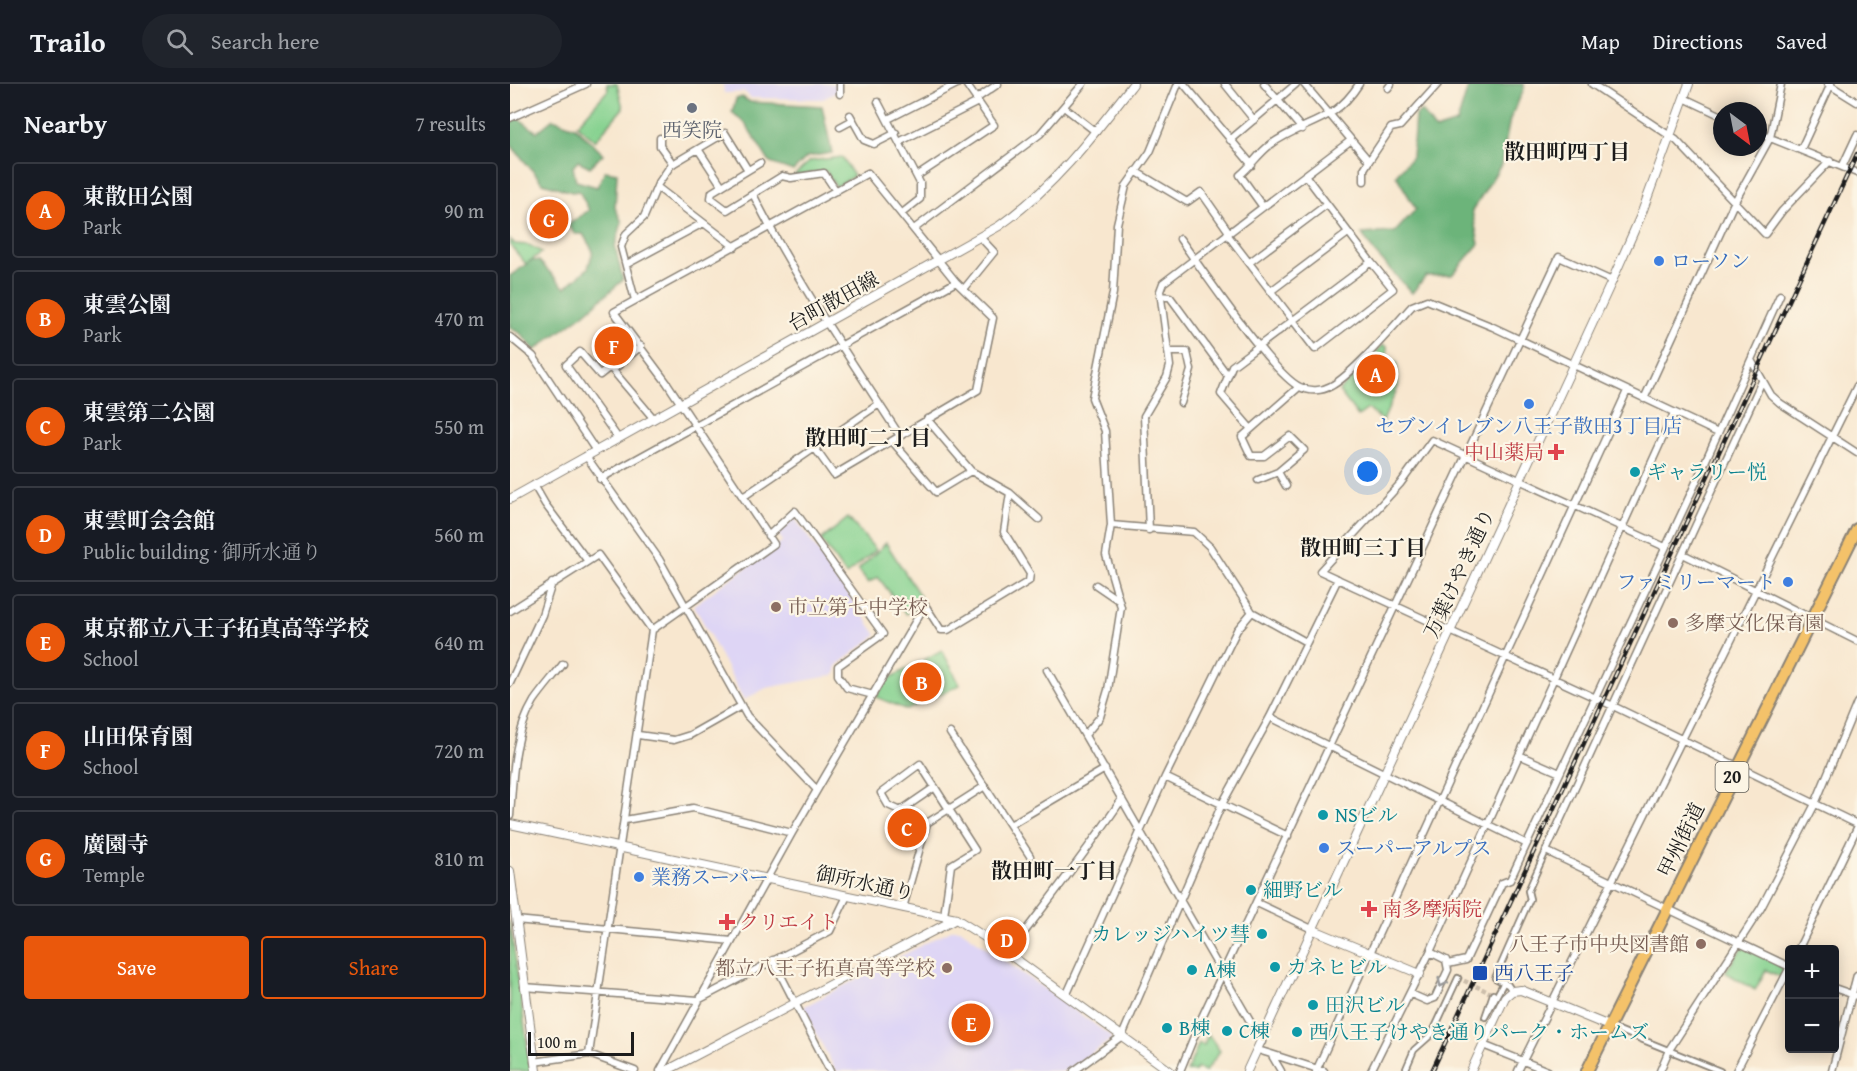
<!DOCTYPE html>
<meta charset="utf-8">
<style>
body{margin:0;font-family:"Gentium Book Plus","Noto Serif JP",serif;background:#20242c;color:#f1f3f6}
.controls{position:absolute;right:18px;bottom:18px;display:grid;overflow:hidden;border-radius:6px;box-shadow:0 3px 15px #0003}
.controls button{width:54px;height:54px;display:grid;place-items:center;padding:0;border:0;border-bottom:2px solid #363941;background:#171b24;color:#f1f3f6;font:30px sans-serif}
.compass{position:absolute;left:1203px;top:18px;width:54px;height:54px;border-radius:50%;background:#171b24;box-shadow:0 3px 15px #0003;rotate:148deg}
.scale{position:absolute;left:18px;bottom:15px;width:106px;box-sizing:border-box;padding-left:6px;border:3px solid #1c1c1c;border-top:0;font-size:16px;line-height:21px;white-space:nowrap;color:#1c1c1c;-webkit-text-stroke:4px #fcf5e5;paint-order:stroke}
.you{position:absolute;left:858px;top:388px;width:21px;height:21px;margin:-15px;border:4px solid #fff;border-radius:50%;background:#1a73e8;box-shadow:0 0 0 9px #1a73e833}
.badge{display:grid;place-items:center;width:39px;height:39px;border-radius:50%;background:#ea580c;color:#fff;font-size:20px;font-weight:700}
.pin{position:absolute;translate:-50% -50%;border:3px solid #fff;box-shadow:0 2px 6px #0006}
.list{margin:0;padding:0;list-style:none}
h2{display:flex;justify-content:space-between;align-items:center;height:78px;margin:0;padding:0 24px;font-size:26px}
h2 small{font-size:20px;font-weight:400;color:#9ea1a6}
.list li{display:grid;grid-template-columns:39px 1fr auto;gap:18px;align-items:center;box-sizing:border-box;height:96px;margin:0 12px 12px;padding:0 12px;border:2px solid #363941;border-radius:6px}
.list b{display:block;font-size:22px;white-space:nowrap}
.list p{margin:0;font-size:20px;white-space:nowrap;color:#9ea1a6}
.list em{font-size:20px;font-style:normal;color:#9ea1a6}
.actions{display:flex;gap:12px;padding:18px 24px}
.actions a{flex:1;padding:14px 0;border:2px solid #ea580c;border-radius:6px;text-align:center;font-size:21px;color:#ea580c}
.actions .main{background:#ea580c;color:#fff}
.icon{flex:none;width:33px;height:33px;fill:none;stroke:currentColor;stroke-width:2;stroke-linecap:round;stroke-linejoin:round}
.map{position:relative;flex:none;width:1347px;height:987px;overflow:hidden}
header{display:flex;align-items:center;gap:36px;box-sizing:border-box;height:84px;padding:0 30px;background:#171b24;border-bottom:2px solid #363941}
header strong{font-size:28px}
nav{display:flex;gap:33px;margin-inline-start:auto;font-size:21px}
.search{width:420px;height:54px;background:#20242c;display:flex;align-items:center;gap:15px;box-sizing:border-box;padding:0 21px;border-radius:33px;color:#9ea1a6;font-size:22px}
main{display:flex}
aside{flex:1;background:#171b24}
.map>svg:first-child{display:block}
.built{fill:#ded5f5}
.green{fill:#86d290;stroke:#517756;stroke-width:1.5}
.forest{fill:#6cb47a;stroke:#44684b;stroke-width:1.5}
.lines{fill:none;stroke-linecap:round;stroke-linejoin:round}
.pedestrian-tunnel{stroke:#ccbeab;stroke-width:4.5;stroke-dasharray:4.5 2;stroke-linecap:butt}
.pedestrian-casing{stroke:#8a8276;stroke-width:8}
.minor-casing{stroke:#8a8276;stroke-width:9}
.tertiary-casing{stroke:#8a8276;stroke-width:10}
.trunk-casing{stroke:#8a8276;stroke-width:14}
.pedestrian{stroke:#fff;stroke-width:4.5}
.minor{stroke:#fff;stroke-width:6}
.tertiary{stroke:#fff;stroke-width:8}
.trunk{stroke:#f4c26a;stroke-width:10}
.rail-casing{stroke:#1c1c1c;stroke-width:4.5}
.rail{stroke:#fcf5e5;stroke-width:2;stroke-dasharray:7;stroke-linecap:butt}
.oneway{stroke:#999}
.worship-dot{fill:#6b7280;stroke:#fcf5e5;stroke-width:2}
.shop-dot{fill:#3f7fe0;stroke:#fcf5e5;stroke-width:2}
.health-dot{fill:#e0444e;stroke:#fcf5e5;stroke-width:2}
.culture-dot{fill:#0f9aa8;stroke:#fcf5e5;stroke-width:2}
.education-dot{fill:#8d6e63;stroke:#fcf5e5;stroke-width:2}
.transit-dot{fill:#1a4fb4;stroke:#fcf5e5;stroke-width:2}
.labels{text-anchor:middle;stroke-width:4.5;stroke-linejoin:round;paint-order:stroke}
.shield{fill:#fcf5e5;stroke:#5f5d58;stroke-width:1.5}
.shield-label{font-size:18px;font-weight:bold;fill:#1c1c1c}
.worship-label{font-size:20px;fill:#5b616d;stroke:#fcf5e5}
.shop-label{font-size:20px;fill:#366cbe;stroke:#fcf5e5;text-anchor:start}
.street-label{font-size:20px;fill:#1c1c1c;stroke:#fcf5e5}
.health-label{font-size:20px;fill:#be3a42;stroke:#fcf5e5;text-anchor:start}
.culture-label{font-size:20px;fill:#0d838f;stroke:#fcf5e5;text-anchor:start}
.education-label{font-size:20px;fill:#785e54;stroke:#fcf5e5;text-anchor:start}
.transit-label{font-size:20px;fill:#164399;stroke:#fcf5e5;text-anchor:start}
.neighbourhood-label{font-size:21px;font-weight:bold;fill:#1c1c1c;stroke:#fcf5e5}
</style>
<header>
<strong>Trailo</strong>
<div class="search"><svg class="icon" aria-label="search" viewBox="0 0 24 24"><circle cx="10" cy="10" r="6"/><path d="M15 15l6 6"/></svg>Search here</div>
<nav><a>Map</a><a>Directions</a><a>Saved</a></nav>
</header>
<main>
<aside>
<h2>Nearby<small>7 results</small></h2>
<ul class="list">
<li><span class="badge">A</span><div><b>東散田公園</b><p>Park</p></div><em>90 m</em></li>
<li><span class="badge">B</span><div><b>東雲公園</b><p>Park</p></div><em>470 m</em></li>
<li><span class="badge">C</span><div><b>東雲第二公園</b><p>Park</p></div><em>550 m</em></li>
<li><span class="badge">D</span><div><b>東雲町会会館</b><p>Public building · 御所水通り</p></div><em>560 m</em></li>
<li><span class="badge">E</span><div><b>東京都立八王子拓真高等学校</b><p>School</p></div><em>640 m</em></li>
<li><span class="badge">F</span><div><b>山田保育園</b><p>School</p></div><em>720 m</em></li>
<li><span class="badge">G</span><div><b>廣園寺</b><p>Temple</p></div><em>810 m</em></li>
</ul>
<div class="actions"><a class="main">Save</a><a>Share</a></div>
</aside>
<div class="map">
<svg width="1347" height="987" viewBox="0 0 1347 987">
<rect width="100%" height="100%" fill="#fcf5e5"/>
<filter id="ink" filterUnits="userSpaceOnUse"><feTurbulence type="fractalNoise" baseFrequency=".0167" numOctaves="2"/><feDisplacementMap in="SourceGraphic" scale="12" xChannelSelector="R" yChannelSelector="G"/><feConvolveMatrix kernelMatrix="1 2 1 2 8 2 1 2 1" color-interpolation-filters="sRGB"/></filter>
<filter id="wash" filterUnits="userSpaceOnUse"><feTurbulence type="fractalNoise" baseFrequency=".008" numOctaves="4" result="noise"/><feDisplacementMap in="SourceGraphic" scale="24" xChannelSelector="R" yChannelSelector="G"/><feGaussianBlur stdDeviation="1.35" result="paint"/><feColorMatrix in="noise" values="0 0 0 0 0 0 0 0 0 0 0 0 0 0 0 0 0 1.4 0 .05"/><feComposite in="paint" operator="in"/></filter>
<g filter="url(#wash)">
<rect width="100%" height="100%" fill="#f8e7cf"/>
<path class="built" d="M213 0H327V8L313 15 241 14 235 8 214 9Z
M284 433 367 551 327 581 325 591 256 604 234 616 184 521 273 457 266 448Z
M443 845H450L601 952V956L554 987H326L294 926 295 922Z"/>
<path class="green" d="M97 0H107L113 24 85 57 67 41 98 6Z
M332 73 344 92 326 103 316 87 284 92 300 77Z
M0 155 5 160 19 161 32 168 16 180 0 161Z
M873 261 877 263V275L887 278 888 302 873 337 858 325 848 332 829 307Z
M338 434 366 466 336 491 311 456Z
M376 459 410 512 407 522 396 530 368 493 358 499 348 486Z
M432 566 450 601 397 626 366 613 378 595Z
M388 729 412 740 407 759 382 748Z
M0 837 21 987H0Z
M1233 862 1271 882 1274 887 1271 893 1256 886 1245 906 1215 888Z
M698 950 710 967 696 987 687 984 685 987H677L689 959 694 961Z"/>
<path class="forest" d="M959 0H1014V5L1000 35 991 81 962 127 969 160 942 191 916 192 902 209 864 168 852 150 885 148 906 125 886 91 902 73 905 32 912 27 925 46 947 39Z
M232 13 240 18 312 22 322 69 297 73 283 87 260 79 235 39 222 28 226 15Z
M8 34 27 48 43 35 65 43 93 70 80 83 68 77 63 83 66 97 87 103 95 87 107 89 105 124 112 138 105 162 113 196 74 230 25 266 10 249 0 244V192L22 176 29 177 55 204 78 184 83 167 73 150H65L58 141 79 126 69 107 62 108 33 99 0 60V40Z"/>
</g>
<g filter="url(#ink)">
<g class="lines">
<path class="pedestrian-tunnel" d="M948 894 983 910"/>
<g class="pedestrian-casing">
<path id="pedestrian" d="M1002 907 998 901 985 894 1020 815 1018 807 1036 767
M983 910 975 933 994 898
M1101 943 1210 987
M895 987 904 966 922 950 948 894"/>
</g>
<g class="minor-casing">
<path id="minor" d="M330 0V10
M674 0 742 81
M715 0 744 36
M754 0 792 45
M794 0 859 77 881 44 890 42 928 0
M1082 0 1166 56 1255 150 1272 127 1320 77
M1318 0 1347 18
M878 4 881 0
M1174 14 1212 32
M466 15 488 0
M368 18 410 99V115L391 130
M555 24 586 48
M340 31 354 56 364 60 386 49
M0 34 76 0
M378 35 447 0
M330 43 343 36
M1248 49 1347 89
M150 54V62L163 80
M720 56 786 0
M391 57 468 18
M188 65 212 102
M1291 65 1321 0
M250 79 202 108 201 114 217 126 272 92 281 94 314 89 326 107
M1333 81 1347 51
M625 87 677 118 691 108 719 148
M407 92 484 41 456 0
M854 97V85L859 77
M147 103 225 163
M243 110C285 195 339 273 390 352
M753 123 730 91C741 82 749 69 760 61 794 36 823 41 849 0
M404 145 530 50 573 0
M717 150 805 265 883 205 861 178
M670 155C691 184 763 291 790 303 800 308 812 307 821 302 842 291 884 242 902 222L917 216 983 243 1208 349
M740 178 816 121
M117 180 193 139
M454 205 484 168 471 154
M761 207 838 149
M650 212 660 213 718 292
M125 216 111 163 116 150 134 133 148 100 161 81 215 49 238 86
M0 253 23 272 86 367
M658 268H677L681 286 671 319
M1241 276 1261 311 1270 319 1347 369
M103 286 131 262
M1252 297 1036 767 1280 883
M1134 315 1224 119 1260 54 1271 0
M741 345 711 310 722 282 861 178 795 91
M108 354 56 281 70 268 90 291 100 283 144 335
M382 357 426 408 461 387
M76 372 149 475 237 632 307 706
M90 395 446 198
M748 396 768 388
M24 401 35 420 77 476
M776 402 768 388 794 366 780 352 754 372H741L732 353 789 303
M500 409 529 435
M233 413 369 320
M601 441 684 448 700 463 742 528 796 558
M639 446 634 332 657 293 660 282 650 207 653 199 840 57
M258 452 285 427 373 550 328 582V591L337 604 363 611
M1155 463 922 356 890 400 810 487 1103 622 1347 740
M1173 470 1347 557
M586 501 608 516
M0 527 88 471 142 546 79 970
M142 546 264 460 157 299 104 228 358 89 446 198 483 234 468 306 324 391 304 363
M537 586 752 958
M0 599 32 531 42 499
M760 633 1017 760
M440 649 520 772
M128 651 164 656 180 651 231 622
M575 651 590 633 598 606 611 523 596 471 601 441 595 347 582 314 603 209 607 140 616 102 640 68 668 0
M1009 671 1050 689
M655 693 778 752
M390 727 425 703
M0 732C3 693 3 652 24 617 33 604 44 592 53 580
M115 736 183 724 282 749
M417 739 378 721 371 709 410 680 465 766 441 781 434 832
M500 741 595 685
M747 819 804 846
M393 824 417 739 475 702
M6 836 222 857
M1288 866 1347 744
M498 870C537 818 576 769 612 715
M263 876 320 987
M938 880 956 876 992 799 1000 796 1182 407 1270 211
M14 903 188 916 320 847 337 812
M1324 904 1347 912
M901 910 917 917 925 914 938 886 936 876 920 868
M556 912 655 693 727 546 742 528
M973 961 1038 987
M748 966 761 970 771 987
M761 970 814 987
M24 978 79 970 125 987
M150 987 282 749 415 521 431 546H438L519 497 520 490 494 448 500 409 461 387 417 335
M564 987 612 952 711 722 760 633 828 495
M670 987 692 933 1049 173 1102 197
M806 987 1117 307
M861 987 920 868 1164 329
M1008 987 1347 302
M1150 987 1159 966 1251 824 1305 720 1347 619
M1226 987 1280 883
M1322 987 1347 891"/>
</g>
<g class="tertiary-casing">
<path id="tertiary" d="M0 415 489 142C544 103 582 53 623 0
M0 740 446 835 478 855 660 987
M0 787 26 987
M804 846 910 890
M156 987 446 835
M737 987 1102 197 1131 131 1179 0
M961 987 995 913 1002 907 1011 906 1099 942"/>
</g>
<g class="trunk-casing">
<path id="trunk" d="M1077 987 1347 445"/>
</g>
<use href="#pedestrian" class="pedestrian"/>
<use href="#minor" class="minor"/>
<use href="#tertiary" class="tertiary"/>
<use href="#trunk" class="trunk"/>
<g class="rail-casing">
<path id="rail" d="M922 987 1347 70"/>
</g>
<use href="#rail" class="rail"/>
</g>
<defs><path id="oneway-chevron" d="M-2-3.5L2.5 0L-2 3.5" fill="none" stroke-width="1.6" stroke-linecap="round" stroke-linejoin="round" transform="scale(1.5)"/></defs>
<use class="oneway" href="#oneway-chevron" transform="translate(932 899) rotate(115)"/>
</g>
<circle class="worship-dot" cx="182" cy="24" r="6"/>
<g class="shop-dot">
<circle cx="1149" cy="177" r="6"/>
<circle cx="1019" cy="320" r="6"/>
<circle cx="1278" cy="498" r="6"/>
<circle cx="814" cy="764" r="6"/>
<circle cx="129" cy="793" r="6"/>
</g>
<g class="health-dot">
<path d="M1043 359h6v6h6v6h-6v6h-6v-6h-6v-6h6z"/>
<path d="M856 816h6v6h6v6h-6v6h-6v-6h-6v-6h6z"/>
<path d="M214 829h6v6h6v6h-6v6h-6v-6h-6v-6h6z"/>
</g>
<g class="culture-dot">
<circle cx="1125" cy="388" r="6"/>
<circle cx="813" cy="731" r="6"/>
<circle cx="741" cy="806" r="6"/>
<circle cx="752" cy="850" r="6"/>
<circle cx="765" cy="883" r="6"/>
<circle cx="682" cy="886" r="6"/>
<circle cx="803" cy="921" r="6"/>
<circle cx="657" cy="944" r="6"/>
<circle cx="717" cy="947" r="6"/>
<circle cx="787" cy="948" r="6"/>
</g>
<g class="education-dot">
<circle cx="266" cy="523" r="6"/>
<circle cx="1163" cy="539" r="6"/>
<circle cx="1191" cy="860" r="6"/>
<circle cx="437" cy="884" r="6"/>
</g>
<rect class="transit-dot" x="962" y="881" width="16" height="16" rx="3"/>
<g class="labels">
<rect class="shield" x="1205.5" y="678" width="33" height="30" rx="4.5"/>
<g class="shield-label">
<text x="1222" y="699">20</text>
</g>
<g class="worship-label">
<text x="182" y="53">西笑院</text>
</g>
<g class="shop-label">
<text x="1161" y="184">ローソン</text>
<text x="1019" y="349" text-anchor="middle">セブンイレブン八王子散田3丁目店</text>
<text x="1266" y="505" text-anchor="end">ファミリーマート</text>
<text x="826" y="771">スーパーアルプス</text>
<text x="141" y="800">業務スーパー</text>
</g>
<g class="street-label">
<text transform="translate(323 217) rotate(-29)" y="7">台町散田線</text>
<text transform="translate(949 489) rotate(-65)" y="7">万葉けやき通り</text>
<text transform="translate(1171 756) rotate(-64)" y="7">甲州街道</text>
<text transform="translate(355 799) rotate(12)" y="7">御所水通り</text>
</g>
<g class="health-label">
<text x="1034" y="375" text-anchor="end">中山薬局</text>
<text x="872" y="832">南多摩病院</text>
<text x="229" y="845">クリエイト</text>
</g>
<g class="culture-label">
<text x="1137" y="395">ギャラリー悦</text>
<text x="825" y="738">NSビル</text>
<text x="753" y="813">細野ビル</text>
<text x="740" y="857" text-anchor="end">カレッジハイツ彗</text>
<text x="777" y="890">カネヒビル</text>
<text x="694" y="893">A棟</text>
<text x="815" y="928">田沢ビル</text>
<text x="669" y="951">B棟</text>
<text x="729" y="954">C棟</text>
<text x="799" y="955">西八王子けやき通りパーク・ホームズ</text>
</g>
<g class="education-label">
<text x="278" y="530">市立第七中学校</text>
<text x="1175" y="546">多摩文化保育園</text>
<text x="1179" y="867" text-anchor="end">八王子市中央図書館</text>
<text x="425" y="891" text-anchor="end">都立八王子拓真高等学校</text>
</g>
<g class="transit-label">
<text x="984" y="896">西八王子</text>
</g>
<g class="neighbourhood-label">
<text x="1057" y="75">散田町四丁目</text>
<text x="358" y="361">散田町二丁目</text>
<text x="853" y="471">散田町三丁目</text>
<text x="544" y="794">散田町一丁目</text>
</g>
</g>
</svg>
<div class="controls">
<button>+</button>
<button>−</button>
</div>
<svg class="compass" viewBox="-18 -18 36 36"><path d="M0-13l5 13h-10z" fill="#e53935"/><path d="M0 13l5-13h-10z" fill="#9ea1a6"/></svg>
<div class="scale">100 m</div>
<div class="you"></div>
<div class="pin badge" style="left:866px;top:290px">A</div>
<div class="pin badge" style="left:412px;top:598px">B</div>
<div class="pin badge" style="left:397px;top:744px">C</div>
<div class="pin badge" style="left:497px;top:855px">D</div>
<div class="pin badge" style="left:461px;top:939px">E</div>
<div class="pin badge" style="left:104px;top:262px">F</div>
<div class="pin badge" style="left:39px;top:135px">G</div>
</div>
</main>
